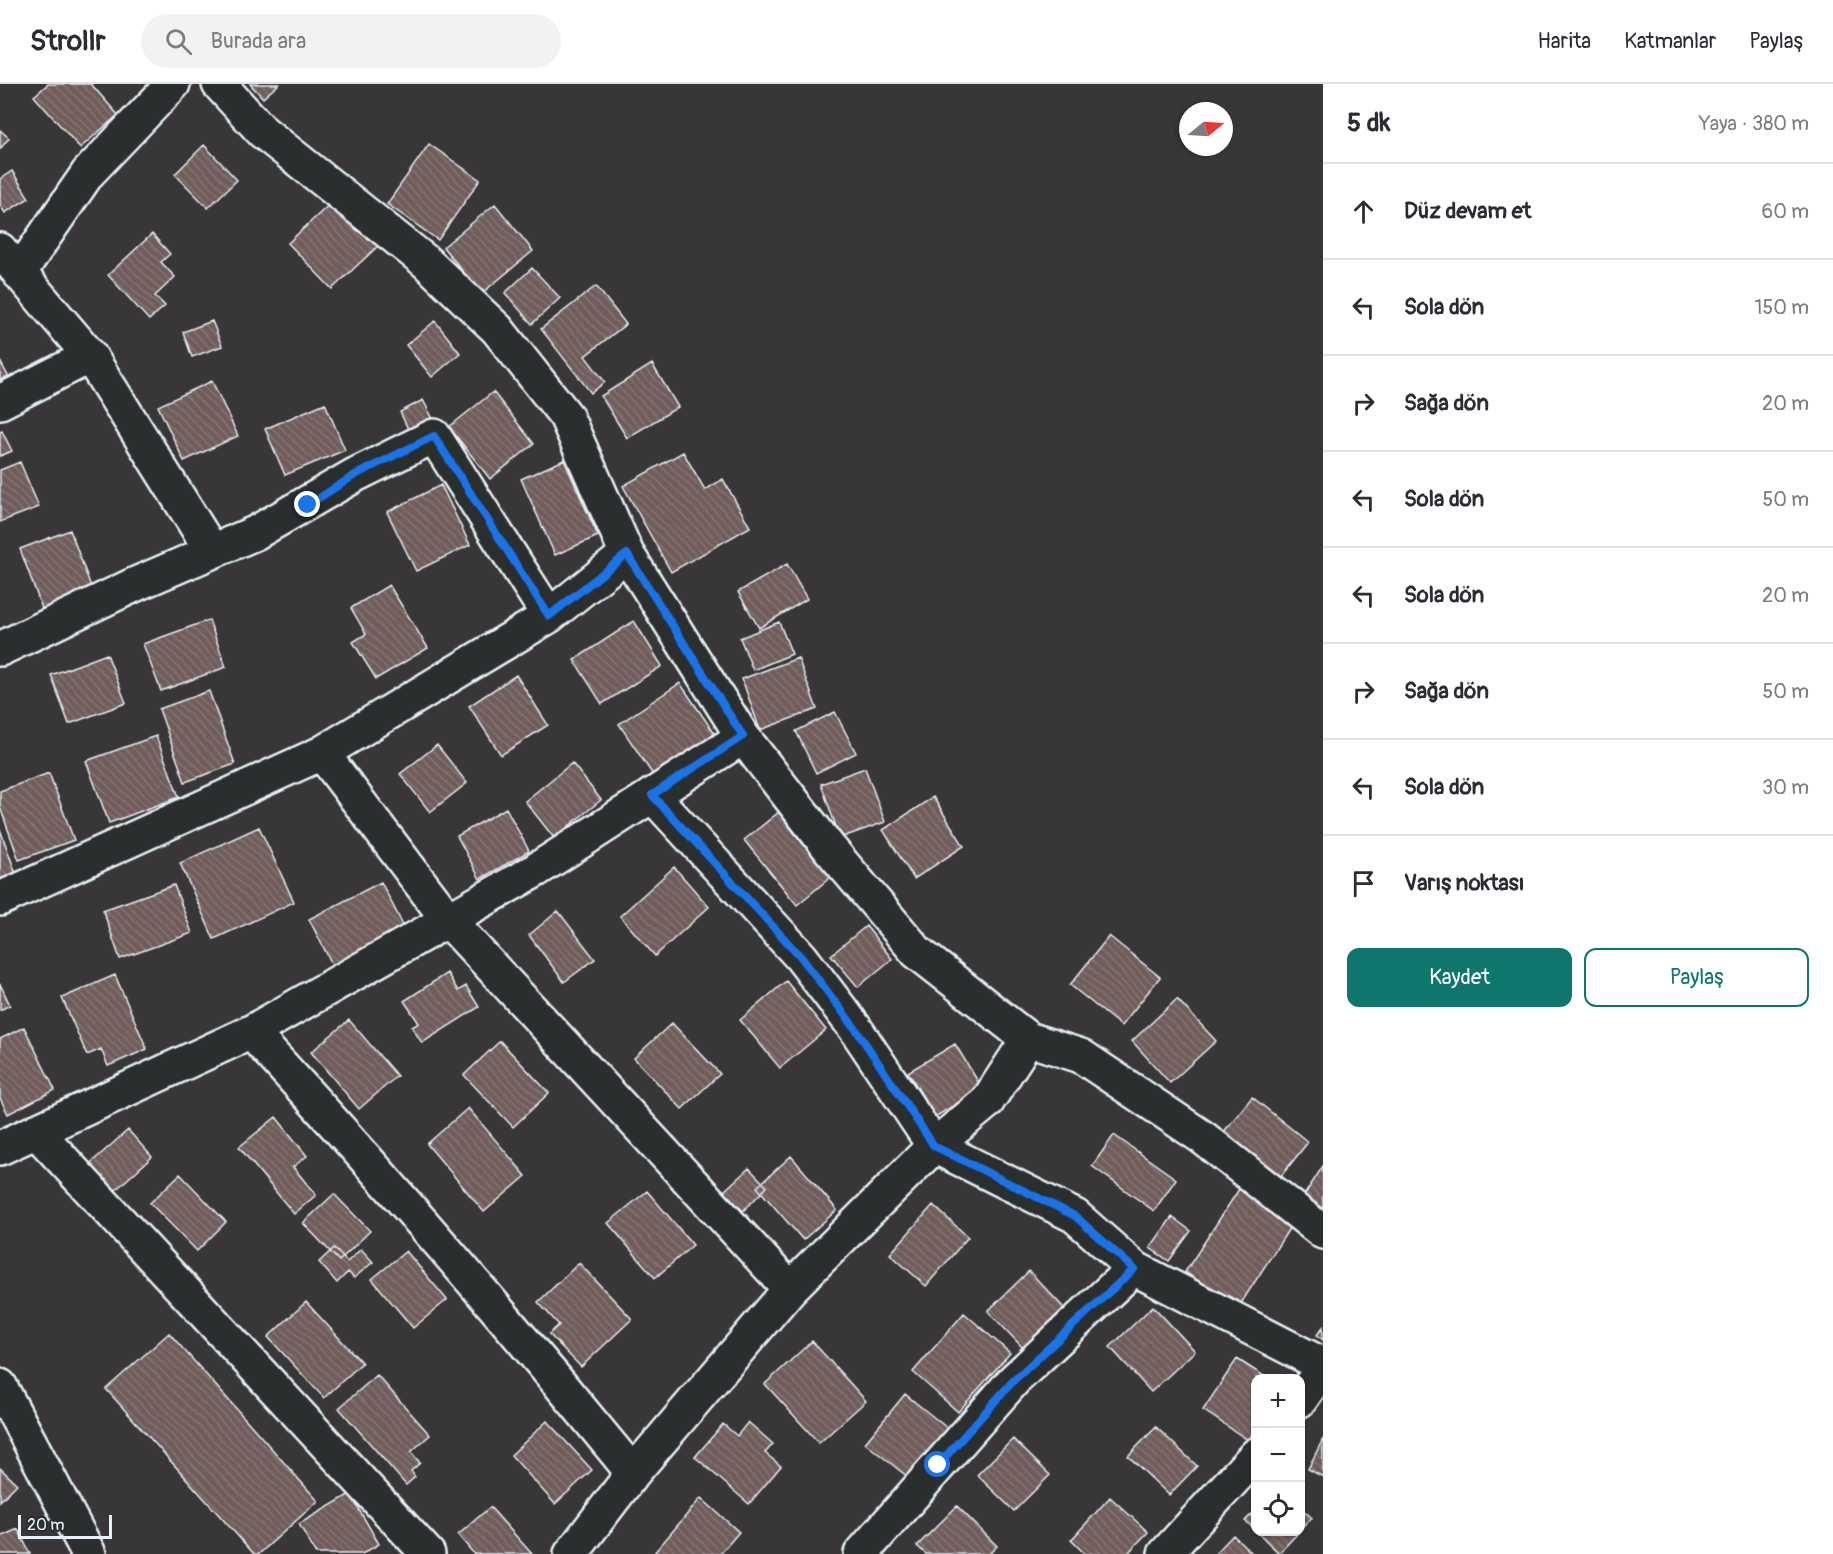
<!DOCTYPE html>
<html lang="tr">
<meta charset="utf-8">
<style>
body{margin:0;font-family:Pangolin,sans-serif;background:#f2f2f3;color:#2b2b33}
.controls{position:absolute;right:18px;bottom:18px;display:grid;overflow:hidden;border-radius:12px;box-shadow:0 2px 4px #0004}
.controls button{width:54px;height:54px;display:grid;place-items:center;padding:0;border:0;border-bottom:2px solid #e1e1e2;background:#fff;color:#2b2b33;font:30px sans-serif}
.compass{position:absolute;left:1179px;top:18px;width:54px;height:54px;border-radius:50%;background:#fff;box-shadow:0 2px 4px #0004;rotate:72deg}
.scale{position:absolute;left:18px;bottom:15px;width:94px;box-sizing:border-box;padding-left:6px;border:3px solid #e8f1f8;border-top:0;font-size:16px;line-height:21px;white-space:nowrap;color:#e8f1f8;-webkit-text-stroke:4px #2a2d2e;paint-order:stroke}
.stop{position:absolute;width:18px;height:18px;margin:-14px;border:4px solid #1a73e8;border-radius:50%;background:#fff}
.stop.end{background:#1a73e8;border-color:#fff;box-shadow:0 2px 6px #0008}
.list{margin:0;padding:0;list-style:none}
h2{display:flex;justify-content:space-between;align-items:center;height:78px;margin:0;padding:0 24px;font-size:26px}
h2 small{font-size:20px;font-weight:400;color:#7c7c81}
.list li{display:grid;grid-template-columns:39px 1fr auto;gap:18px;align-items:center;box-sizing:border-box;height:96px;padding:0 24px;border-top:2px solid #e1e1e2}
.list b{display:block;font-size:22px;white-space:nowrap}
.list em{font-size:20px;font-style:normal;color:#7c7c81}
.actions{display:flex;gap:12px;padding:18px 24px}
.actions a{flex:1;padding:14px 0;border:2px solid #0f766e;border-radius:12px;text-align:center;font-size:21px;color:#0f766e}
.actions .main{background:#0f766e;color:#fff}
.icon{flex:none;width:33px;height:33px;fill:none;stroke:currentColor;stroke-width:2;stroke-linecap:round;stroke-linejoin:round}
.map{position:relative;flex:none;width:1323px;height:1470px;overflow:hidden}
header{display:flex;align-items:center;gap:36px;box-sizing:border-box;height:84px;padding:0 30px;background:#fff;border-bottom:2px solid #e1e1e2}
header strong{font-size:28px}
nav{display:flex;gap:33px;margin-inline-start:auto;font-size:21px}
.search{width:420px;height:54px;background:#f2f2f3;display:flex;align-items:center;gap:15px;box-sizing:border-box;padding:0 21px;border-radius:33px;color:#7c7c81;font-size:22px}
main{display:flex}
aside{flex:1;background:#fff}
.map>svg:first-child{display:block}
.building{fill:url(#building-back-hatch);stroke:#e8f1f8;stroke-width:1.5}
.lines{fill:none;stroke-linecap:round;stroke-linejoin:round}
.minor-casing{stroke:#e8f1f8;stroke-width:38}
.minor{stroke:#2a2d2e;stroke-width:33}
.route{stroke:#1a73e8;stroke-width:8}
</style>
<header>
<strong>Strollr</strong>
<div class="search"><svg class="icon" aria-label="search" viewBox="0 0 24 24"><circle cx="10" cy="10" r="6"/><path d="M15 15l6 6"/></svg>Burada ara</div>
<nav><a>Harita</a><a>Katmanlar</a><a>Paylaş</a></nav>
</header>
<main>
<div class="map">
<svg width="1323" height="1470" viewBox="0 0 1323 1470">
<defs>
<pattern id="building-back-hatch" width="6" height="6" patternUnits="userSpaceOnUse" patternTransform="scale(1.5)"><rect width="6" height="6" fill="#6f5c5a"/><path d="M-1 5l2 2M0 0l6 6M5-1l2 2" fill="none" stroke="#847472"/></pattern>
</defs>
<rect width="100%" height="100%" fill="#383637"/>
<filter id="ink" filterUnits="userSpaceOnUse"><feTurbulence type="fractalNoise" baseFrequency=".0167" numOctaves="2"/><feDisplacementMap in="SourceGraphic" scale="12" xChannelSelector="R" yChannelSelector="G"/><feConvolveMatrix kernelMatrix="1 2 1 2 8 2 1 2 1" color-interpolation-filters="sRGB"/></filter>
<g filter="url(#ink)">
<path class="building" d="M48 0H91L118 31 80 64 34 12Z
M250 0H279L263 14Z
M0 46 9 54 0 65Z
M429 60 480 96 438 156 387 120Z
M204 61 237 96 208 124 175 90Z
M12 87 29 114 5 129 0 121V95Z
M334 116 378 162 332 205 288 159Z
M495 120 533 167 481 210 443 163Z
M152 150 170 170 161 178 175 193 155 212 165 222 149 236 108 191Z
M532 184 560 214 532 240 505 209Z
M596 202 626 240 585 272 605 298 591 309 541 245Z
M212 237 222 262 192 273 183 248Z
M435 237 460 269 432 293 406 261Z
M0 277 8 292 0 296Z
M652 280 678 323 627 354 601 312Z
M212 297 238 352 184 377 158 322Z
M493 308 534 360 490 395 449 343Z
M423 316 434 337 410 349 400 328Z
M325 319 345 366 285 391 265 345Z
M2 347 12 367 0 372V348Z
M683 368 705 406 723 395 750 443 671 488 623 402Z
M564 376 598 452 555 471 521 395Z
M20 378 39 423 0 438V386Z
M441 401 470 461 416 487 387 428Z
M70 446 93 508 43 527 20 465Z
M787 480 807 515 759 544 738 508Z
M389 501 428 564 376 595 353 558 366 550 351 524Z
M209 536 226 583 161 607 143 560Z
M634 537 662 582 602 620 574 576Z
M779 538 792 570 753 586 740 554Z
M107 570 126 619 69 640 51 591Z
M798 574 817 625 760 646 742 595Z
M516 591 548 641 501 671 469 622Z
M680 599 719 656 657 697 619 640Z
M209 607 235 680 185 698 159 625Z
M835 628 856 669 816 689 796 647Z
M156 652 179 713 109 739 86 677Z
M437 661 467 699 430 728 400 690Z
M572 679 601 716 554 754 525 717Z
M865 684 885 738 840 754 821 700Z
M49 689 74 756 19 776 0 723V707Z
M933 713 964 762 914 795 883 746Z
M506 724 529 767 480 795 457 752Z
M779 728 832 792 797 821 744 756Z
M259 743 294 818 214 855 180 779Z
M0 745 16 790 0 796Z
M674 783 709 823 655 872 620 832Z
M381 798 406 847 334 884 309 835Z
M174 801 192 849 120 875 103 826Z
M558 827 595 875 564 898 529 851Z
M866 842 892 875 858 903 831 871Z
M1109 852 1160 893 1121 942 1070 901Z
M447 889 458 907 466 902 479 923 422 959 412 943 419 939 404 917Z
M115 891 147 965 108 982 101 965 87 971 62 914Z
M786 897 826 946 780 984 740 936Z
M0 900 10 921 0 926Z
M1177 915 1216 957 1170 999 1132 957Z
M349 936 397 992 359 1025 311 968Z
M672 939 720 990 682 1025 634 974Z
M24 943 55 1006 8 1030 0 1014V955Z
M500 957 549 1009 513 1043 464 991Z
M955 960 982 1004 935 1033 908 988Z
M1252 1013 1308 1058 1278 1096 1222 1050Z
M468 1024 526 1092 484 1128 427 1060Z
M276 1033 307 1072 293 1083 316 1111 294 1130 239 1063Z
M128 1046 152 1073 110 1111 85 1084Z
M1114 1051 1176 1095 1154 1127 1092 1082Z
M791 1072 837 1126 803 1156 757 1103Z
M1323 1082V1131L1301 1116Z
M749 1084 767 1103 743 1127 724 1107Z
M180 1090 226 1138 197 1167 150 1119Z
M1241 1102 1294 1137 1238 1224 1185 1188Z
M647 1107 693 1161 655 1194 608 1139Z
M334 1110 370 1147 339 1177 303 1139Z
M933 1121 968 1153 926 1202 890 1170Z
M1172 1133 1191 1147 1169 1177 1150 1164Z
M334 1164 347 1178 361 1165 373 1178 354 1194 348 1188 337 1199 319 1178Z
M406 1167 447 1216 413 1244 372 1195Z
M579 1179 632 1235 581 1283 549 1250 559 1241 538 1218Z
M1029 1187 1064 1224 1023 1264 988 1227Z
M306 1218 362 1279 324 1314 268 1253Z
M1153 1222 1195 1267 1151 1308 1110 1263Z
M964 1229 1010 1269 958 1328 913 1288Z
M1323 1243V1256L1317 1251Z
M169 1249 318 1417 259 1470H254L106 1305Z
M812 1257 866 1317 819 1359 765 1300Z
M1237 1275 1267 1294H1256V1346L1248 1356 1203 1326Z
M377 1291 430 1351 411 1368 420 1379 411 1387 415 1393 406 1401 339 1324Z
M905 1310 952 1348 913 1397 865 1359Z
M547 1337 592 1386 555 1420 511 1371Z
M748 1338 773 1360 765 1369 781 1382 749 1420 695 1373 723 1340 737 1352Z
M1156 1343 1197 1382 1169 1411 1128 1372Z
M1013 1355 1050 1391 1014 1427 977 1391Z
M1323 1355V1393L1308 1385Z
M0 1384 17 1400 0 1417Z
M350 1410 379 1460 362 1470H316L299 1440Z
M1110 1413 1148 1448 1127 1470H1085L1071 1456Z
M701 1414 739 1448 720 1470H656L654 1469Z
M957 1422 997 1462 989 1470H926L917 1462Z
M490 1423 532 1470H474L458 1451Z
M1300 1423 1312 1434 1300 1446Z
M1256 1426V1446L1245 1437Z
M18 1445 30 1470H0V1453Z
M1257 1448H1299L1279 1469Z
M1233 1451 1253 1470H1215Z"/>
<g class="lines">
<g class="minor-casing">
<path id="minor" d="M219 0 263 48 425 177 497 245 566 332 627 470 743 653 830 765 917 868 1028 955 1081 972 1202 1053 1323 1148
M0 166 90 272 212 467
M19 189 88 89 173 0
M0 318 90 272
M0 565 136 500 255 449 355 391 434 352 549 532
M322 669 449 837 790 1205 934 1062 1075 1132 1134 1184 1323 1281
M652 711 801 873 855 944 934 1062 987 1018 1028 955
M0 815 322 669 549 532 627 470
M251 948C383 1091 510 1238 633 1389
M36 1047 428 1470
M0 1064 251 948 536 786 743 653
M0 1302 89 1470
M1300 1316 1323 1284
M571 1470 633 1389 790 1205
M861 1470 1014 1296 1134 1184
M1165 1470 1256 1371"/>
</g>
<use href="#minor" class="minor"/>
</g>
</g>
<g class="lines" filter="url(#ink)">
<path class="route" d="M308 421 355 391 434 352 549 532 627 470 743 652 652 711 801 873 855 944 934 1062 1075 1132 1134 1185 1014 1296 938 1381"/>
</g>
</svg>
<div class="controls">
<button>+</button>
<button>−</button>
<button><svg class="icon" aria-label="locate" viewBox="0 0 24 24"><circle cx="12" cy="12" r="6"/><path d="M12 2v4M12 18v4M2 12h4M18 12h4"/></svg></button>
</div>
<svg class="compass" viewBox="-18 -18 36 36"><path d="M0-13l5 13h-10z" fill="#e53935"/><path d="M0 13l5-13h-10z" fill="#7c7c81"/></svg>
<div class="scale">20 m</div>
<div class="stop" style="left:938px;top:1381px"></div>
<div class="stop end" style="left:308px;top:421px"></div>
</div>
<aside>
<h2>5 dk<small>Yaya · 380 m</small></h2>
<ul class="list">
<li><svg class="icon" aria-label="ahead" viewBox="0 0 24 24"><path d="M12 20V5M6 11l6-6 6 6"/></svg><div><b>Düz devam et</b></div><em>60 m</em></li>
<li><svg class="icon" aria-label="left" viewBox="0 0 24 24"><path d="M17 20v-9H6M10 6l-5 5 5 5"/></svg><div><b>Sola dön</b></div><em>150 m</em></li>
<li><svg class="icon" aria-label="right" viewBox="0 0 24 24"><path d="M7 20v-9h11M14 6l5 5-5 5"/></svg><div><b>Sağa dön</b></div><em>20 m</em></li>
<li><svg class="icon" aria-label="left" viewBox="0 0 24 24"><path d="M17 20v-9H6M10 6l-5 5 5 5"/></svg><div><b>Sola dön</b></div><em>50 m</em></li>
<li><svg class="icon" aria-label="left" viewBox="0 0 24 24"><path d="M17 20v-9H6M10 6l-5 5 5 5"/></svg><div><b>Sola dön</b></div><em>20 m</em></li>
<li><svg class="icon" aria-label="right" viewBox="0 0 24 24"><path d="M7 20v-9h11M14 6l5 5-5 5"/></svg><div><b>Sağa dön</b></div><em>50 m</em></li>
<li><svg class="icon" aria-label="left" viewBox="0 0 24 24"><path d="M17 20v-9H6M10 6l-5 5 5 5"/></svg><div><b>Sola dön</b></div><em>30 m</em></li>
<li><svg class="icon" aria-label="arrive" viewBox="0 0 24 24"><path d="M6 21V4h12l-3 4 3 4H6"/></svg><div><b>Varış noktası</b></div></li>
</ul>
<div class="actions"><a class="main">Kaydet</a><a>Paylaş</a></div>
</aside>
</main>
